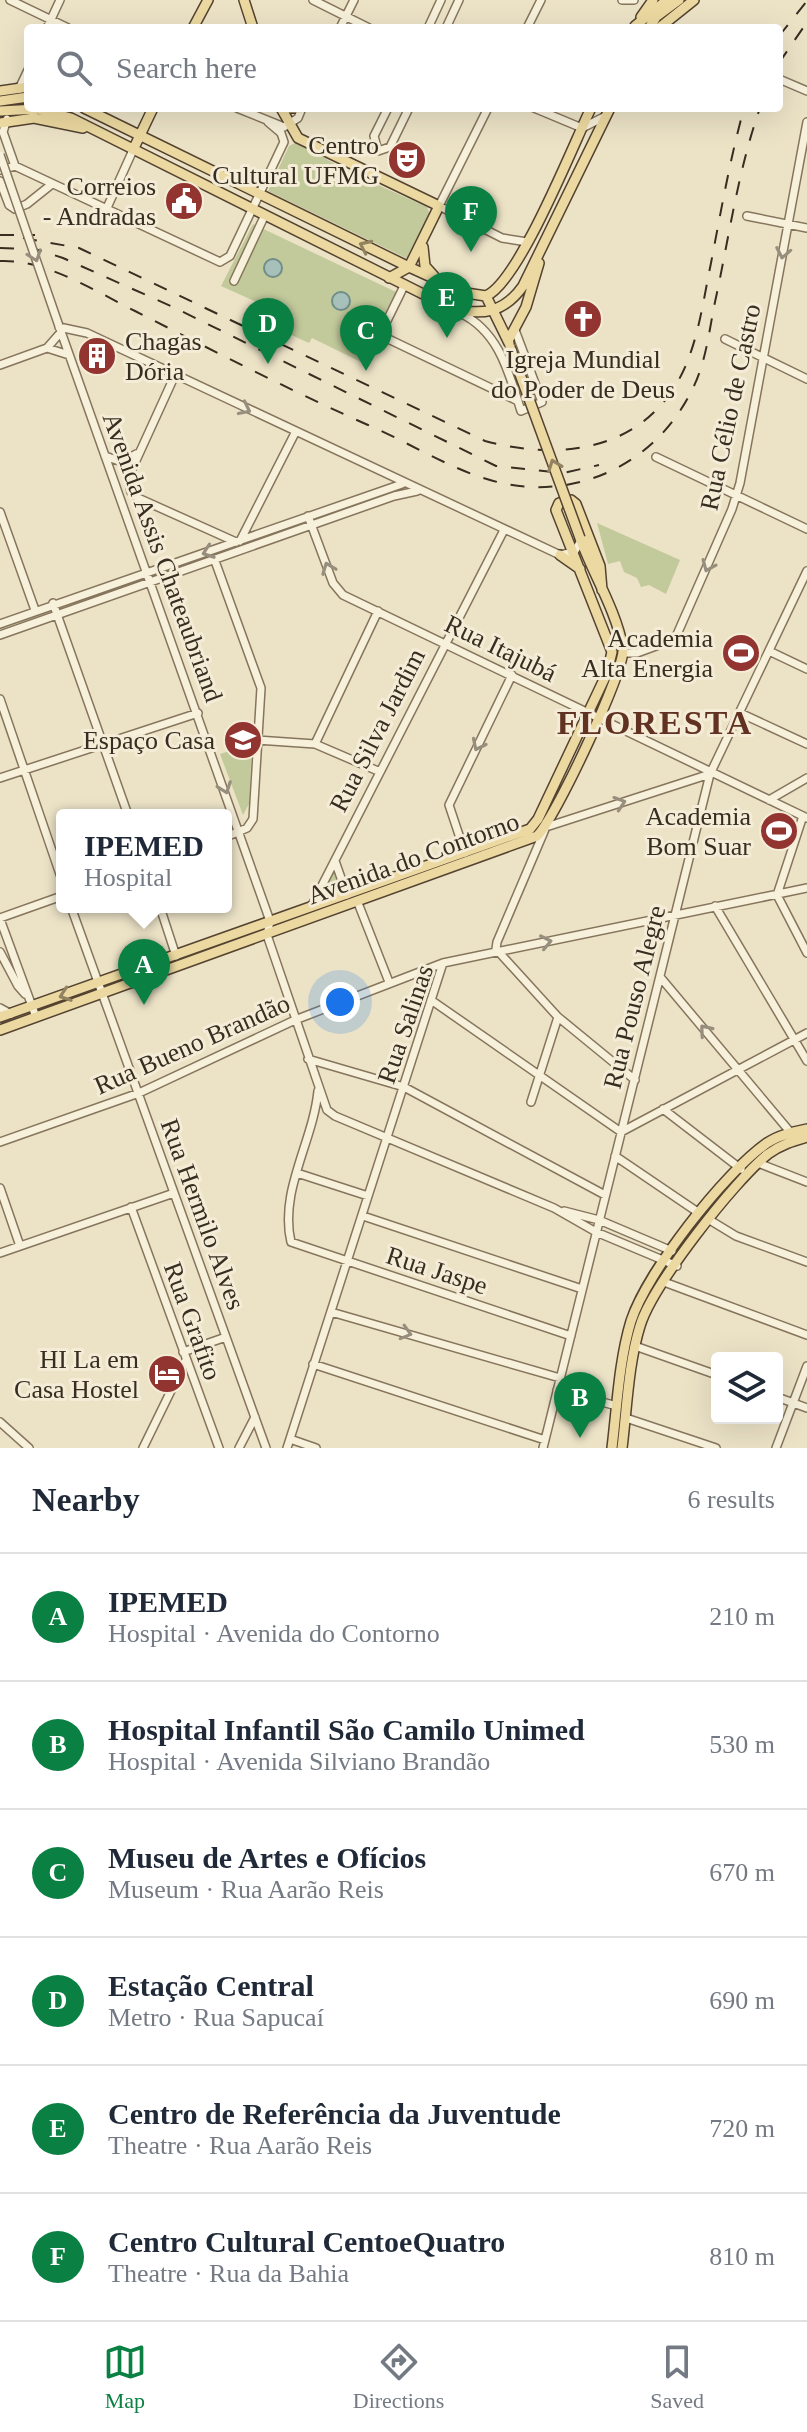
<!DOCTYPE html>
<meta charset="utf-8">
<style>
body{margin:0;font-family:Georgia,serif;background:#f6f6f7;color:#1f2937}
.controls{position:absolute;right:24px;bottom:24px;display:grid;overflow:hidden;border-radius:8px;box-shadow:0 8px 32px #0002}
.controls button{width:72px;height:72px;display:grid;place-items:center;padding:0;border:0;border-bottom:2px solid #e0e1e3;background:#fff;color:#1f2937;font:40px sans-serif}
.you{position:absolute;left:340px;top:1002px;width:28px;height:28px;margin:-20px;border:6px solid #fff;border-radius:50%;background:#1a73e8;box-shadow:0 0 0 12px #1a73e833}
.badge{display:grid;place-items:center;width:52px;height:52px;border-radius:50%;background:#0b8043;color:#fff;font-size:26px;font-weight:700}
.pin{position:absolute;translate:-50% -66px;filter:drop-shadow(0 2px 4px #0008)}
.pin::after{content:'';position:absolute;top:42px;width:28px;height:24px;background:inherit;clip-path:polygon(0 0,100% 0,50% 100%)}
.popup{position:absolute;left:56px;top:809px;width:176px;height:104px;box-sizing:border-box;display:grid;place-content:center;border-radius:8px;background:#fff;filter:drop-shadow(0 2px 6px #0005);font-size:26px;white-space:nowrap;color:#747a83}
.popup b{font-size:30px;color:#1f2937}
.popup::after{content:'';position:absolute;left:50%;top:100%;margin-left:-16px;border:16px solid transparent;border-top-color:#fff}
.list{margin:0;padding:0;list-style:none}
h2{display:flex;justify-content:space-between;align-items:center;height:104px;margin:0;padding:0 32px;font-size:34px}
h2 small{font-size:26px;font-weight:400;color:#747a83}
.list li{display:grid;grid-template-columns:52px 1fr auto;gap:24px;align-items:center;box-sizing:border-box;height:128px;padding:0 32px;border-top:2px solid #e0e1e3}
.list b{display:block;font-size:30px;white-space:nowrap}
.list p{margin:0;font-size:26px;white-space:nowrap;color:#747a83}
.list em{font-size:26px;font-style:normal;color:#747a83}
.icon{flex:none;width:44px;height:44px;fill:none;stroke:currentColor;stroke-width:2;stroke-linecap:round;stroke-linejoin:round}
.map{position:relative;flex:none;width:807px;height:1448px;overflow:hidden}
.search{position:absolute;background:#fff;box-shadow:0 8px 32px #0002;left:24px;right:24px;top:24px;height:88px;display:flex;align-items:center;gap:20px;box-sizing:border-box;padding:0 28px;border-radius:8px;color:#747a83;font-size:30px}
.sheet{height:872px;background:#fff}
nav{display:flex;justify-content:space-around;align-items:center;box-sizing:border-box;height:112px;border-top:2px solid #e0e1e3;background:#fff;font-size:22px;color:#747a83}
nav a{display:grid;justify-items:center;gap:4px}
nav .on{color:#0b8043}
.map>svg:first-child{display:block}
.green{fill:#c2c99b}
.water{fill:#a8c0ba;stroke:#6f8e88;stroke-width:2}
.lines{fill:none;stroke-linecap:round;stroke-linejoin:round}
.minor-casing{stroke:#86755d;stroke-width:10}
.major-casing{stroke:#544331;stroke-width:12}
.minor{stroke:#f7f0da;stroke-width:7}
.major{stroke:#ecd9a1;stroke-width:9}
.rail{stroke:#372d20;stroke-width:2;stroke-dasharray:14 14;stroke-linecap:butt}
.minor-bridge-casing{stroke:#86755d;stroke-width:10;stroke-linecap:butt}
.major-bridge-casing{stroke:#544331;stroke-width:12;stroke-linecap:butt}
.minor-bridge{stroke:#f7f0da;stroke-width:7}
.major-bridge{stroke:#ecd9a1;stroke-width:9}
.oneway{stroke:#928360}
.oneway2{stroke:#978e7d}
.labels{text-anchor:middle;stroke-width:6;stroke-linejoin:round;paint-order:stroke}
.poi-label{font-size:26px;fill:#372d20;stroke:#f4ecd6;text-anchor:end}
.street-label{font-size:26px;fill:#372d20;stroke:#f4ecd6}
.district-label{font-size:34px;font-weight:bold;letter-spacing:2px;fill:#613222;stroke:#f4ecd6}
</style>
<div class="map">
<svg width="807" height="1448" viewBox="0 0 807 1448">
<rect width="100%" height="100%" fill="#ece3c7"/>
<path class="green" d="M297 142 345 170 427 207 430 215 408 259 268 191 289 146Z
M253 224 396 292 363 363 312 338 309 343 256 319 263 305 221 286Z
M597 523 680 560 666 594 649 585 641 587 637 578 624 572 620 561 608 564Z
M252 744 249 804 243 815 220 754Z
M334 867 343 891 318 898Z"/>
<path class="water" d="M264 268a9 9 0 1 1 18 0a9 9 0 1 1-18 0Z
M332 301a9 9 0 1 1 18 0a9 9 0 1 1-18 0Z"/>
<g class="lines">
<g class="minor-casing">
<path id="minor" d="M10 0 68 28
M313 0 369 28
M622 0H634
M47 28 60 0
M340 28 354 0
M428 28 441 0
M446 28 459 0
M527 28 541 0
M779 79 807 91
M19 89 28 70
M237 108 284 127 298 118 302 108
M388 108 374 136 378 151 390 147 409 108
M488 108 439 206 502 238 527 242
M534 108 582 128 604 117
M7 119 3 132 15 166
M0 170 15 166 220 262 230 256 284 142 281 133 268 122
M0 181 9 205 15 209 27 204 52 184
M106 210 133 150
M747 216 807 228
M234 281 264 217
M404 286 380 335 518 401
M460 313C499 331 509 373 521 411L542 402 515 330
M59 326 270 921 267 935 327 1110 335 1116 554 1208 596 1232 677 1266
M59 327 87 333 560 555 574 552 581 541
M725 339 807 379
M47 348 69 355
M0 365 47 348 61 332
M105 456 122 462 136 454
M656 457 807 529
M138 498 131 492 128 478 175 375
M138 498 236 542
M0 512 35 610
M308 516 333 583 343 595 807 818
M240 541 295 433
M215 561 261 688 253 819 247 828 226 837
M53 603 128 815
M0 624 402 484
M0 635 394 496 417 491
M769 651 807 669
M623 653H637L675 639 732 509 740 483 807 122
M0 699 62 880
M740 713 807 744
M257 740 315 744 378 771
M315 744 378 611
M0 778 198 713
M769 800 807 778
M803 816 777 895 807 953
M465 853 449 805 512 675
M335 861 347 895
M358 903 389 982
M715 906 807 1061
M71 907 266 1448
M160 907 176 956
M311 907 504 530
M0 918 62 896
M0 919 36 1017
M0 952 18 986 25 994
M661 978 791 1133
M431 1000 621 1132 807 1033
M0 1008 11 1014
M308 1059 404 1087 605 1195
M635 1080 558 1017 496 949 497 942 546 827 710 774
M318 1091C313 1142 279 1191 291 1242L571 1336
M531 1102 558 1017
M663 1109 741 1169
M0 1142 139 1093 295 1020 443 963 807 888
M615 1156 699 1213
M758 1163 807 1182
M297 1173 368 1196
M0 1188 20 1246
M131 1207 219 1448
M564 1211 599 1220 672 1251
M363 1216 582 1289
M708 1219 736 1236 807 1262
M0 1253 174 1193
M664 1282 807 1335
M331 1312 560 1378
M635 1346 717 1375
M183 1352 226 1337
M313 1364 545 1440
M557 1390 617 1406
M777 1397 807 1408
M626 1418 716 1448
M0 1422 29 1448
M290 1439 316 1448
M143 1448 186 1360
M239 1448 255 1417
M287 1448 443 963
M543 1448 710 774 807 571
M776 1448 807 1366"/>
</g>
<g class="major-casing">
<path id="major" d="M244 0 253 28
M641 17 653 0
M635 26 667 0
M193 28 208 0
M649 28 656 17 679 0
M659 28 694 0
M0 91 28 87
M0 101 28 97
M84 108 409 267 466 293 486 296
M281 108 298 138 439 206 409 267 389 278
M285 108H300
M0 111 37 109 71 118 451 308C482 316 504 313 523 286L610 108
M0 123 34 118 83 128
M133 150 153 108
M423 247 425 266 434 276
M486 296C519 282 573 145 591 108
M486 296 509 343
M508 341 526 307 539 263
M560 555 580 569
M0 1017 530 829 538 819 607 673 612 652 556 510 559 503 571 500 576 504 600 566 602 590
M0 1030 537 836C554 821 626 668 623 648 616 610 593 574 580 538
M612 1448C617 1407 619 1361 631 1321 647 1272 724 1173 767 1143 779 1135 793 1132 807 1129
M622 1448C627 1408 628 1365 640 1326 652 1286 734 1181 768 1154 780 1145 793 1141 807 1137"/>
</g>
<use href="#minor" class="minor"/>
<use href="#major" class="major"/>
<path class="rail" d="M779 36 807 1
M779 63 807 22
M0 235H35
M23 238 79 248 485 441C552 459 629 454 672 391 697 354 702 306 711 263 721 211 730 159 744 108
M0 248 35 249 63 258 173 307 496 466 563 473 599 465
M0 261C45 259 95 291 135 311 212 350 289 390 368 425 408 442 448 468 490 480 571 504 655 466 692 390 706 363 709 331 715 302 729 238 738 170 760 108"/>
<g class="minor-bridge-casing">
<path id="minor-bridge" d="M0 155 59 326"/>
</g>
<g class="major-bridge-casing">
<path id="major-bridge" d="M510 347 580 538"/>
</g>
<use href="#minor-bridge" class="minor-bridge"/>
<use href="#major-bridge" class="major-bridge"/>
</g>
<defs><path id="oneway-chevron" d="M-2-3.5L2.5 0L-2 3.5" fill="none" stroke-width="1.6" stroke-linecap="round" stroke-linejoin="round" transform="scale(2)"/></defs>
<g class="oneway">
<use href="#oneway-chevron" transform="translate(365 246) rotate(-155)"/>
<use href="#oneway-chevron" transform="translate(554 465) rotate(-110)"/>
<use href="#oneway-chevron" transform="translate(65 995) rotate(161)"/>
</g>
<g class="oneway2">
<use href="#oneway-chevron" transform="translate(783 253) rotate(101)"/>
<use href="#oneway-chevron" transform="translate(35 256) rotate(71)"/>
<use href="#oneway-chevron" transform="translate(245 409) rotate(26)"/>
<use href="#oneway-chevron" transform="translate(208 552) rotate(161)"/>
<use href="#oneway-chevron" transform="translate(708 566) rotate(113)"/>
<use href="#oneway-chevron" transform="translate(328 568) rotate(-111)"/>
<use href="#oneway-chevron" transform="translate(478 745) rotate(116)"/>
<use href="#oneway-chevron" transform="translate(225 788) rotate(70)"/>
<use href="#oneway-chevron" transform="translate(620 803) rotate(-18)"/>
<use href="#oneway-chevron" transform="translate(546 942) rotate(-12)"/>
<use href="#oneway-chevron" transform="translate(705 1030) rotate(-130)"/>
<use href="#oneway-chevron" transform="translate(406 1333) rotate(16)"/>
</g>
<defs>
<g id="theatre-disc" transform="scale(2)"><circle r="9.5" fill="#923531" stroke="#f4ecd6"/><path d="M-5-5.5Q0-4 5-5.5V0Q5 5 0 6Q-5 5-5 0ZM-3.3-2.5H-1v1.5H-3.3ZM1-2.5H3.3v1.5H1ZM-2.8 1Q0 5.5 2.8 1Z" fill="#fff"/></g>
<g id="civic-disc" transform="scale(2)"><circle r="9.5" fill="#923531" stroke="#f4ecd6"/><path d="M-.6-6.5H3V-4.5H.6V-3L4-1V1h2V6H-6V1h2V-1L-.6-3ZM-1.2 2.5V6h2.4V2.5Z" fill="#fff"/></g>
<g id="church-disc" transform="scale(2)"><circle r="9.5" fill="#923531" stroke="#f4ecd6"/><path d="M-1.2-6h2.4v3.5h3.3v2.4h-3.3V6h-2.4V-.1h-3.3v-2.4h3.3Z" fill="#fff"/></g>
<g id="building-disc" transform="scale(2)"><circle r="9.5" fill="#923531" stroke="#f4ecd6"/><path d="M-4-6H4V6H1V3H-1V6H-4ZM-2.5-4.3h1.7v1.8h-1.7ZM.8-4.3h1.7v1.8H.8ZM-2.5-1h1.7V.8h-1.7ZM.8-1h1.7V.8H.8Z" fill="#fff"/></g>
<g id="stadium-disc" transform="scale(2)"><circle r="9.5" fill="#923531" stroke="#f4ecd6"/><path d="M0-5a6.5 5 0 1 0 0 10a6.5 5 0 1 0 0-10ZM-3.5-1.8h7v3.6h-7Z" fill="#fff"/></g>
<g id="school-disc" transform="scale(2)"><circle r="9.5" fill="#923531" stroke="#f4ecd6"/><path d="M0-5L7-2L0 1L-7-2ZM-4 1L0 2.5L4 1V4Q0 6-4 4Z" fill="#fff"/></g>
<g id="hotel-disc" transform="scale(2)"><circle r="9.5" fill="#923531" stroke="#f4ecd6"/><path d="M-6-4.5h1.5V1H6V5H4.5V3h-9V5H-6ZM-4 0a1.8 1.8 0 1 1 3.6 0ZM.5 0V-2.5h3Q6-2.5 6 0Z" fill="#fff"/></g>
</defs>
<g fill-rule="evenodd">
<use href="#theatre-disc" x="407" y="160"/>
<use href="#civic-disc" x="184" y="201"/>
<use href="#church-disc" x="583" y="319"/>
<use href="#building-disc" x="97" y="356"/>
<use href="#stadium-disc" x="741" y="653"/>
<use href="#school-disc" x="243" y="740"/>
<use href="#stadium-disc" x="779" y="831"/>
<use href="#hotel-disc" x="167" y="1374"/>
</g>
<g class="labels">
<g class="poi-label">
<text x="379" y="154">Centro<tspan x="379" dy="30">Cultural UFMG</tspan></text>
<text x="156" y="195">Correios<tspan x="156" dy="30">- Andradas</tspan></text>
<text x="125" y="350" text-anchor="start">Chagas<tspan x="125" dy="30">Dória</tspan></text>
<text x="583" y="368" text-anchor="middle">Igreja Mundial<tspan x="583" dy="30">do Poder de Deus</tspan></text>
<text x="713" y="647">Academia<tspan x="713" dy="30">Alta Energia</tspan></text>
<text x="215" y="749">Espaço Casa</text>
<text x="751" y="825">Academia<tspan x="751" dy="30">Bom Suar</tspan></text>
<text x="139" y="1368">HI La em<tspan x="139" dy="30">Casa Hostel</tspan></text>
</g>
<g class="street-label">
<text transform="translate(730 407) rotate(-78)" y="9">Rua Célio de Castro</text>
<text transform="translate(163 557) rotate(70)" y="9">Avenida Assis Chateaubriand</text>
<text transform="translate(501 648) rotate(26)" y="9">Rua Itajubá</text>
<text transform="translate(377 730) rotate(-63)" y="9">Rua Silva Jardim</text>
<text transform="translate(413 858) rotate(-20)" y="9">Avenida do Contorno</text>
<text transform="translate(634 997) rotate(-76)" y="9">Rua Pouso Alegre</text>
<text transform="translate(405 1024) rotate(-71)" y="9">Rua Salinas</text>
<text transform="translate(192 1044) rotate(-24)" y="9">Rua Bueno Brandão</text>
<text transform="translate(203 1214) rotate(70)" y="9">Rua Hermilo Alves</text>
<text transform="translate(437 1270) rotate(18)" y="9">Rua Jaspe</text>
<text transform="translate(193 1321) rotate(70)" y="9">Rua Grafito</text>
</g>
<g class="district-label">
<text x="655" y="734">FLORESTA</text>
</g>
</g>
</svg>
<div class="controls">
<button><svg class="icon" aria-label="layers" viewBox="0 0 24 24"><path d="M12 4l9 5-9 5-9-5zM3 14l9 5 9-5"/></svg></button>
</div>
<div class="you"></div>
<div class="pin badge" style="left:144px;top:1005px">A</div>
<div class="popup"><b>IPEMED</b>Hospital</div>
<div class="pin badge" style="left:580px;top:1438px">B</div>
<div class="pin badge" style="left:366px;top:371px">C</div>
<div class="pin badge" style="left:268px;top:364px">D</div>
<div class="pin badge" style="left:447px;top:338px">E</div>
<div class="pin badge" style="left:471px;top:252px">F</div>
<div class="search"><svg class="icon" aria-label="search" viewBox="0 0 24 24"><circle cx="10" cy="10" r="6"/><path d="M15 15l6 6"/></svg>Search here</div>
</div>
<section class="sheet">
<h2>Nearby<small>6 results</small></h2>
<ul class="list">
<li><span class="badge">A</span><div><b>IPEMED</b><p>Hospital · Avenida do Contorno</p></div><em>210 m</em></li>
<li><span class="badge">B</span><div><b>Hospital Infantil São Camilo Unimed</b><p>Hospital · Avenida Silviano Brandão</p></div><em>530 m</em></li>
<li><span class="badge">C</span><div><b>Museu de Artes e Ofícios</b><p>Museum · Rua Aarão Reis</p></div><em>670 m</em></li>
<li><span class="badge">D</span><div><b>Estação Central</b><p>Metro · Rua Sapucaí</p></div><em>690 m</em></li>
<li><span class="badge">E</span><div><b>Centro de Referência da Juventude</b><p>Theatre · Rua Aarão Reis</p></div><em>720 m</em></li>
<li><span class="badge">F</span><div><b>Centro Cultural CentoeQuatro</b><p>Theatre · Rua da Bahia</p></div><em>810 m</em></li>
</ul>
</section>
<nav>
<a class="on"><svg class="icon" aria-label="map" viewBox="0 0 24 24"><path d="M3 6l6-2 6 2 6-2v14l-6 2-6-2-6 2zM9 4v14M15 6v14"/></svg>Map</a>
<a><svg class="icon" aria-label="directions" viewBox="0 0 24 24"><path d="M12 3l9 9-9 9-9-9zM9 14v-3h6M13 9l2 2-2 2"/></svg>Directions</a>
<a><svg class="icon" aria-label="saved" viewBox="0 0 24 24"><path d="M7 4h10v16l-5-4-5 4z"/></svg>Saved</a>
</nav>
